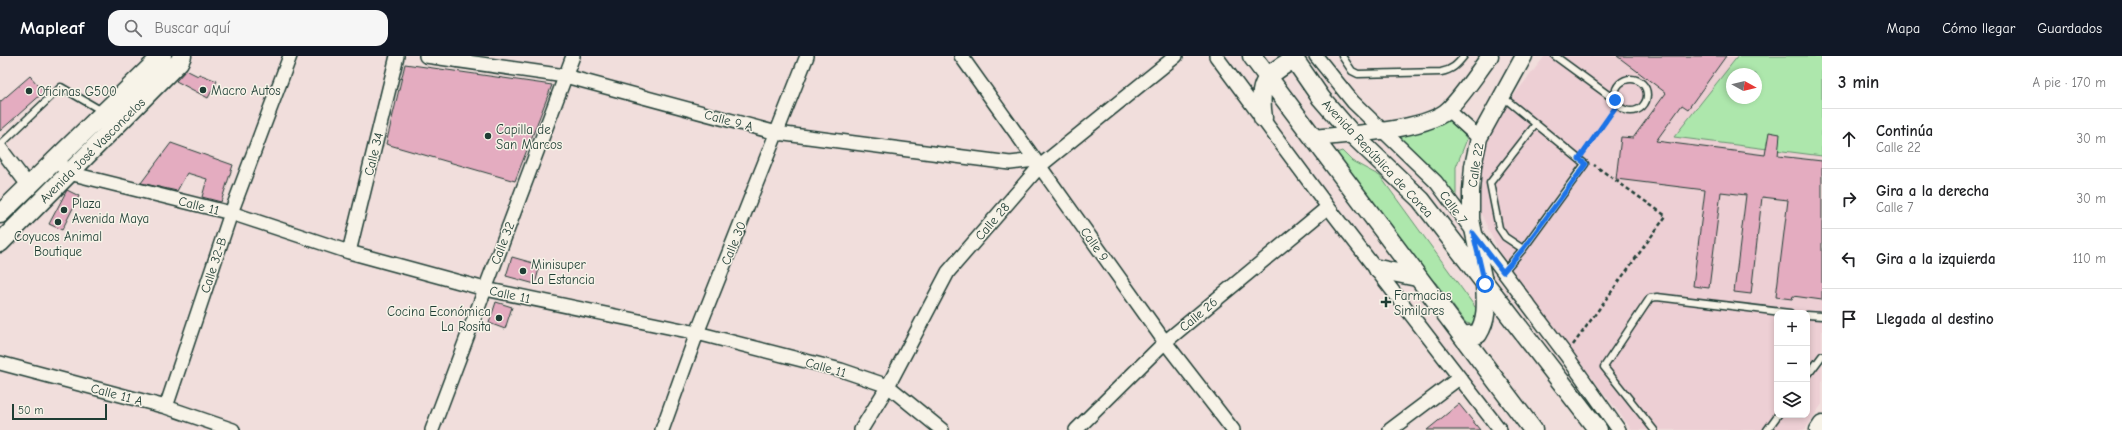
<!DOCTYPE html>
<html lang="es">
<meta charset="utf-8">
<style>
body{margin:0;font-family:"Comic Neue",sans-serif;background:#f6f6f6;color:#202124}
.controls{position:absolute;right:12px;bottom:12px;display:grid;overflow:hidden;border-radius:8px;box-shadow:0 2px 6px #0003}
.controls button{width:36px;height:36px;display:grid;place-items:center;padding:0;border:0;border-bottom:1px solid #e0e0e0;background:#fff;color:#202124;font:20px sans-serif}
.compass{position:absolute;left:1726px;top:12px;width:36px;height:36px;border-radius:50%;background:#fff;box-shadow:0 2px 6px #0003;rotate:98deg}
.scale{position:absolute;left:12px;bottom:10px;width:95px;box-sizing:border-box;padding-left:4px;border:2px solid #1f3d34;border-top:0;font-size:11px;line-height:14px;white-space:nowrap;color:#1f3d34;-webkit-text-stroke:3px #f7f3e8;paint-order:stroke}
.stop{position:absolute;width:12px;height:12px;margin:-9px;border:3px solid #1a73e8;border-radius:50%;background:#fff}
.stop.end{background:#1a73e8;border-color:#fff;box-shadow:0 1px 4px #0008}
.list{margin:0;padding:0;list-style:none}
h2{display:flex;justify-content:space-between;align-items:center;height:52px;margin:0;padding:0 16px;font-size:17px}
h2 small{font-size:13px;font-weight:400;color:#757577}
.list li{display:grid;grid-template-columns:26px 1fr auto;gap:12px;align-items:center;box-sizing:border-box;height:60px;padding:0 16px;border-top:1px solid #e0e0e0}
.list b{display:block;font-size:15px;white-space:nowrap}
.list p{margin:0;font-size:13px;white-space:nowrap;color:#757577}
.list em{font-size:13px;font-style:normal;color:#757577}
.icon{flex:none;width:22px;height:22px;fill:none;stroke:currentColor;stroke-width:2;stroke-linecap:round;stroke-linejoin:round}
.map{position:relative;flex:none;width:1822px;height:374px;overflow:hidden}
header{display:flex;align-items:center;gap:24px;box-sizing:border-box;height:56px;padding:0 20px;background:#111827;color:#fff}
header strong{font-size:19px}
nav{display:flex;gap:22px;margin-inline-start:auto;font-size:14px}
.search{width:280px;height:36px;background:#f6f6f6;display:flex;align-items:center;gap:10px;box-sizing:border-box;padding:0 14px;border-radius:12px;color:#757577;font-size:15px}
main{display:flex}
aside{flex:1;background:#fff}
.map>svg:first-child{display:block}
.built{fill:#edcfd4;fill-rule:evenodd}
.garden{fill:#ade7ac;stroke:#669270;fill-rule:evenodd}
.building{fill:#e4acc0;stroke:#1f3d34}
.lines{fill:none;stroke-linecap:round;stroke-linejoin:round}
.service-casing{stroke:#1f3d34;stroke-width:9}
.minor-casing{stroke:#1f3d34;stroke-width:16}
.tertiary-casing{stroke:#1f3d34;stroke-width:19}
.secondary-casing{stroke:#1f3d34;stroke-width:21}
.path{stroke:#1f3d34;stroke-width:2.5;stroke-dasharray:4 3;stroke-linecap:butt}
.service{stroke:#f7f3e8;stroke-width:6}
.minor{stroke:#f7f3e8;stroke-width:13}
.tertiary{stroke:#f7f3e8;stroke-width:16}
.secondary{stroke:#f7f3e8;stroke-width:18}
.route{stroke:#1a73e8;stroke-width:5}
.poi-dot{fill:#1f3d34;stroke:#f7f3e8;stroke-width:1.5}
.labels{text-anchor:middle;stroke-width:3;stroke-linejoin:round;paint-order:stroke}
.poi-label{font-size:13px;fill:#1f3d34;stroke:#f7f3e8;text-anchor:start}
.street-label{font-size:13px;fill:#1f3d34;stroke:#f7f3e8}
</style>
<header>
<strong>Mapleaf</strong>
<div class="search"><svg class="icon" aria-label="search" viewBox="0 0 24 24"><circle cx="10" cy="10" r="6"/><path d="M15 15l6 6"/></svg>Buscar aquí</div>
<nav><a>Mapa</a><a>Cómo llegar</a><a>Guardados</a></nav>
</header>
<main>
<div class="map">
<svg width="1822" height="374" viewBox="0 0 1822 374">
<rect width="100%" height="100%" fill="#f1dedc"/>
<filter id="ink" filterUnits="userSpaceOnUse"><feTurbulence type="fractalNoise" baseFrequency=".025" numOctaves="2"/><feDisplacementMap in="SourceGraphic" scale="8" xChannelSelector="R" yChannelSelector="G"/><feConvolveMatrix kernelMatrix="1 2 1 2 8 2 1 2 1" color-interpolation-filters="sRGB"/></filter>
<g filter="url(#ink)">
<path class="built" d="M1545 0H1822V348L1805 374H1632L1503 204 1481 158 1479 106 1501 56ZM1732 18H1756V42H1732ZM1777 257H1807V359H1777Z"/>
<path class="garden" d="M1738 0H1822V100L1674 81ZM1732 18H1756V42H1732Z
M1451 62 1467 83 1456 111V139L1454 142C1437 116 1418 96 1393 79Z
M1342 95 1352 105 1380 120 1478 255 1477 265 1471 268 1466 267 1436 227 1411 206 1333 98Z"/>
<path class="building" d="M1617 0H1726L1688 53 1682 49 1656 85 1765 99 1769 76 1780 78 1778 100 1822 105V244L1793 240 1792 243 1776 241 1788 144 1762 141 1751 238 1734 236 1746 139 1721 136 1709 232 1693 230 1705 134 1616 123 1621 81 1633 82 1666 37Z
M405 8 552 29 515 125 386 88Z
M186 14 198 20 199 18 217 25 208 42 176 25Z
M30 20 44 36 0 75V46Z
M171 87 233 109 221 146 202 141 207 123 187 117 177 135 141 127Z
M67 134 79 140 62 174 49 168Z
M512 201 540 209 535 228 506 220Z
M496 246 512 251 505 273 489 267Z
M1459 348 1480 374H1427Z"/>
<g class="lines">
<g class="service-casing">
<path id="service" d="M1342 0 1352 15 1358 18 1441 16C1452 14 1457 9 1464 0
M1555 0 1615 44
M1615 39a16 16 0 1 1 32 0a16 16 0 1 1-32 0Z
M1503 41 1585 108 1523 193 1503 216
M0 89 61 31 102 55
M1523 193 1505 181 1499 172 1490 127 1536 68
M1807 259 1822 260
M1807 320 1822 300
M1654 374 1604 311 1650 242 1657 241 1790 257
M1767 374 1778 359"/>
</g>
<g class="minor-casing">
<path id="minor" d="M426 0 565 20 777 77 1010 107 1035 104
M961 0 1165 286 1233 374
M1216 0 1328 151 1500 374
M1316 0 1353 46 1436 126 1566 299 1619 374
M1448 54 1479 82
M0 92 28 129
M55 104 69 117 231 157 349 196 485 233 697 277 841 314 888 330 942 374
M349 196 397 0
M0 307 166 351 233 374
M166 351 231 157 290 0
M432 374 573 0
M662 374 697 277 807 0
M861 374 888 330 948 216 1040 110 1176 0
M1076 374 1165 286 1328 151
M1390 374 1459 322"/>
</g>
<g class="tertiary-casing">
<path id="tertiary" d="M1315 82C1347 78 1427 75 1449 53 1464 38 1477 17 1490 0
M1484 226 1471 163V135L1473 110 1479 82 1524 0
M1818 374 1822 368"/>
</g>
<g class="secondary-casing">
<path id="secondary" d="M1252 0 1533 374
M1292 0 1321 42 1352 78 1421 144 1598 374
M1263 62C1258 27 1264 20 1294 3
M0 158 162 0
M0 187 179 6 182 0
M1378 213 1417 221
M1462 280 1478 278C1488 262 1486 246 1485 228"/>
</g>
<path class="path" d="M1584 96 1615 52
M1573 289 1666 160 1594 109"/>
<use href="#service" class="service"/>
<use href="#minor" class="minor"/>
<use href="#tertiary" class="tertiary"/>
<use href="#secondary" class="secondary"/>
</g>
</g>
<g class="lines" filter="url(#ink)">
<path class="route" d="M1485 228 1473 177 1503 216 1523 193 1586 108 1579 103 1617 49 1615 44"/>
</g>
<g class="poi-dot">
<circle cx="203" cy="34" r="4"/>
<circle cx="29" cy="35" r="4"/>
<circle cx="488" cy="80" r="4"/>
<circle cx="64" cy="154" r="4"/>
<circle cx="58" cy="166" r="4"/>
<circle cx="523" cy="215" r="4"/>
<path d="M1384 240h4v4h4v4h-4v4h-4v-4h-4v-4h4z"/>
<circle cx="499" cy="262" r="4"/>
</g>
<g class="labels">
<g class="poi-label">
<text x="211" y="39">Macro Autos</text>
<text x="37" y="40">Oficinas G500</text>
<text x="496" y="78">Capilla de<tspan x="496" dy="15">San Marcos</tspan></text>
<text x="72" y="152">Plaza<tspan x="72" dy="15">Avenida Maya</tspan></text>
<text x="58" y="185" text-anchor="middle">Coyucos Animal<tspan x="58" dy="15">Boutique</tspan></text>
<text x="531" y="213">Minisuper<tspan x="531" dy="15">La Estancia</tspan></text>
<text x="1394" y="244">Farmacias<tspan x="1394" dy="15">Similares</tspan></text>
<text x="491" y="260" text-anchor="end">Cocina Económica<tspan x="491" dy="15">La Rosita</tspan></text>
</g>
<g class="street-label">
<text transform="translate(729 64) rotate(15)" y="5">Calle 9 A</text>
<text transform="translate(92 94) rotate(-45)" y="5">Avenida José Vasconcelos</text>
<text transform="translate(373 98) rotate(-76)" y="5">Calle 34</text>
<text transform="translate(1378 102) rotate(47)" y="5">Avenida República de Corea</text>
<text transform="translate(1475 109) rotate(-81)" y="5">Calle 22</text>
<text transform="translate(199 149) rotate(14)" y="5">Calle 11</text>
<text transform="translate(1454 151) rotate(54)" y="5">Calle 7</text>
<text transform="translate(992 165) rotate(-49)" y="5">Calle 28</text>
<text transform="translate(502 187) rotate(-69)" y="5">Calle 32</text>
<text transform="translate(733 187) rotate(-68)" y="5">Calle 30</text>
<text transform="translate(1095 188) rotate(55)" y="5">Calle 9</text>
<text transform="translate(213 209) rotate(-72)" y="5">Calle 32-B</text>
<text transform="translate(510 238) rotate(12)" y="5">Calle 11</text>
<text transform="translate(1198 258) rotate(-40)" y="5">Calle 26</text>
<text transform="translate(826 311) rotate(16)" y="5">Calle 11</text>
<text transform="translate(117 338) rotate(15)" y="5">Calle 11 A</text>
</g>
</g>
</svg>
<div class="controls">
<button>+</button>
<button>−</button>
<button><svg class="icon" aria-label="layers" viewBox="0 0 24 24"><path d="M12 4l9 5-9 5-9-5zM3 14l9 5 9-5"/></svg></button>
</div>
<svg class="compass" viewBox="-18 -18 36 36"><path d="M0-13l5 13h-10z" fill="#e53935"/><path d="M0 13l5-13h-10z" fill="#757577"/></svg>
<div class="scale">50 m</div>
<div class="stop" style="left:1485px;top:228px"></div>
<div class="stop end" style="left:1615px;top:44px"></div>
</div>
<aside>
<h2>3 min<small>A pie · 170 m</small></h2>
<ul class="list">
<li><svg class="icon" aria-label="ahead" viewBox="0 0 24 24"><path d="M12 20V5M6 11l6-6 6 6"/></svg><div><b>Continúa</b><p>Calle 22</p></div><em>30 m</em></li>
<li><svg class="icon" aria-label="right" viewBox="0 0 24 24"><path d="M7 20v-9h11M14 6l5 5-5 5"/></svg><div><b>Gira a la derecha</b><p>Calle 7</p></div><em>30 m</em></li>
<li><svg class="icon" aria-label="left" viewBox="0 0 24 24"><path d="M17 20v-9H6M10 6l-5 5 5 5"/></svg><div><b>Gira a la izquierda</b></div><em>110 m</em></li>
<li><svg class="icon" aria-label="arrive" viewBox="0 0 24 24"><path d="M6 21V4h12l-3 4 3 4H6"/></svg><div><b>Llegada al destino</b></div></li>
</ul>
</aside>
</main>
